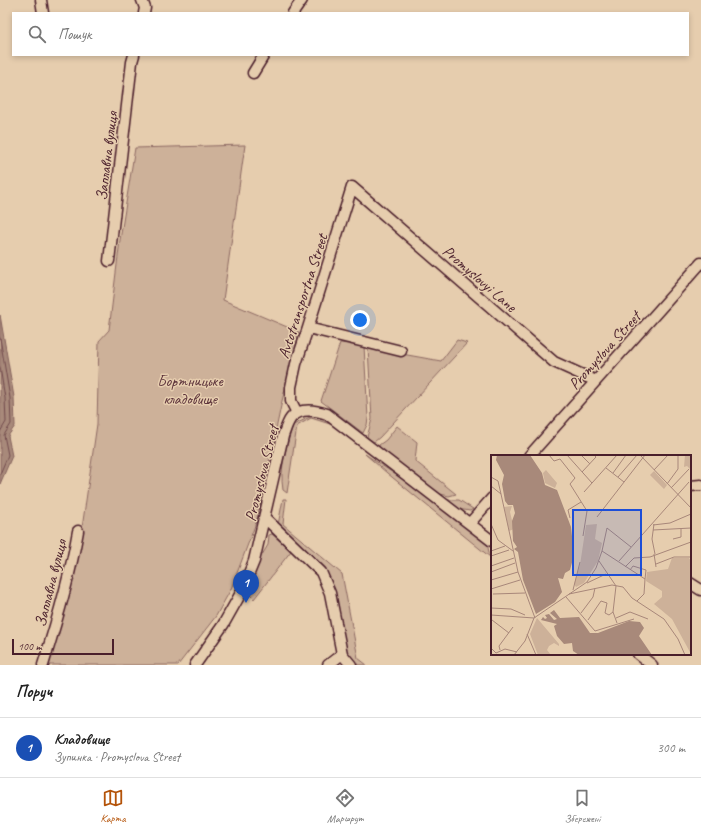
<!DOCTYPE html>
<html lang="uk">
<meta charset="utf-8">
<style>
body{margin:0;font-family:Caveat,sans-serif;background:#f6f6f6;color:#222}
.scale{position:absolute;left:12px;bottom:10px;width:102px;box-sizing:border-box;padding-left:4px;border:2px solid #4a1f2b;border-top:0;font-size:11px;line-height:14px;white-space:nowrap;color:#4a1f2b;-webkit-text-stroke:3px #e6cdae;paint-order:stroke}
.you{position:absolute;left:360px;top:320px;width:14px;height:14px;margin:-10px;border:3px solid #fff;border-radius:50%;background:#1a73e8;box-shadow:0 0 0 6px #1a73e833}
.badge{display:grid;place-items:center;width:26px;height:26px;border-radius:50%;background:#b45309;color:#fff;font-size:13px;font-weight:700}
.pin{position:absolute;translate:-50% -33px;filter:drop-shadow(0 1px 2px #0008)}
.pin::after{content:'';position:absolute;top:21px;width:14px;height:12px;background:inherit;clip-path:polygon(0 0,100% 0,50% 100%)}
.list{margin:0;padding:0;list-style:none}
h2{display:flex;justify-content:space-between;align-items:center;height:52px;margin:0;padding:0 16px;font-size:17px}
h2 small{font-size:13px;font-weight:400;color:#767676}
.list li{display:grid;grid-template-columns:26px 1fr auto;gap:12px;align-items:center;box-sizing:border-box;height:60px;padding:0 16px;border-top:1px solid #e0e0e0}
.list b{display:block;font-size:15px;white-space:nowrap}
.list p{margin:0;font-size:13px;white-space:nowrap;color:#767676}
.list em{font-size:13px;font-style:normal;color:#767676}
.icon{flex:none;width:22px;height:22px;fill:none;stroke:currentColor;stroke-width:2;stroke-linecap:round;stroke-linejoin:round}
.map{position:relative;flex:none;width:701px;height:665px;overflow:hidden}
.search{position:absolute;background:#fff;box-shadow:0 2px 6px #0003;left:12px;right:12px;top:12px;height:44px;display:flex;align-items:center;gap:10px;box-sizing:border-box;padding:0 14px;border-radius:0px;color:#767676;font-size:15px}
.sheet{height:112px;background:#fff}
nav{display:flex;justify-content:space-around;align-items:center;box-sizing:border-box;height:56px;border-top:1px solid #e0e0e0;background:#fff;font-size:11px;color:#767676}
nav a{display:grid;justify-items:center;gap:2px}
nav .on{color:#b45309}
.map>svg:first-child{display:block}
.green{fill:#cdb199;stroke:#8c6862}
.water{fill:#a8897a;stroke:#825f5a}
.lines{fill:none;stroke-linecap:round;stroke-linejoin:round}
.shore{stroke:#70494b;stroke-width:1}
.minor-casing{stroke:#4a1f2b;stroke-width:13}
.minor{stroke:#e6cdae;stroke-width:10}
.labels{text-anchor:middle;stroke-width:3;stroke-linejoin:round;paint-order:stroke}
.street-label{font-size:16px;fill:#4a1f2b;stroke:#e6cdae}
.park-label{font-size:16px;fill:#5e353c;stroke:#e6cdae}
.inset-road{fill:none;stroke:#a8877a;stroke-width:1}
.view{fill:#1d4ed8;fill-opacity:0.15;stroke:#1d4ed8;stroke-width:2}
.inset-edge{fill:none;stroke:#4a1f2b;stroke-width:2}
</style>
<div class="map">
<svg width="701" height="665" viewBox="0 0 701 665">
<rect width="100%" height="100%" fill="#e6cdae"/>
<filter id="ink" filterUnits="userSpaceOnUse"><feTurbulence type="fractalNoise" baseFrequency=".025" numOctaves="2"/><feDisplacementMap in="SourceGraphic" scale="8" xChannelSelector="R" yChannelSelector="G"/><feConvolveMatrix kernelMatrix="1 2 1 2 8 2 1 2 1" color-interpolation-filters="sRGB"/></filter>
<g filter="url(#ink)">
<path class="green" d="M245 145 223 300 299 332 282 401 257 520 231 589 216 616 178 665H49L77 563 97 424 99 341 109 330 120 240 135 148Z
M457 340 467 343 380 437 374 442 367 437 372 419 368 348 441 361Z
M340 343 364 346 368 418 367 425 363 433 321 401Z
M314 416 333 425 311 418 297 426 287 493 283 490C279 468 287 446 293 425L310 417Z
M397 426 417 442 415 461 456 494 449 496 436 493 381 452 379 445 386 440Z
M365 454 411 485 487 543 490 557 387 473Z
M283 499H286L283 524 342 574 358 658 367 665H355L343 645 323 571 278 525Z
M442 500H459L473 509 470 511 458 509Z
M272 534 291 551 254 599 248 593 259 560 268 545 269 535Z"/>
<path class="water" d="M0 315 14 397 15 426 8 436 12 456 0 484Z"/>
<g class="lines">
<path class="shore" d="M0 338 10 398 11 424 4 435 8 455 0 474
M0 367 5 398 6 422 0 432"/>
<g class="minor-casing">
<path id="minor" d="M41 0 43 13
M142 0 145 8 144 13
M293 13 302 0
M253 73 264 55
M109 261 132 62 134 55
M308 328 401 351
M297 413 291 401V387L296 364 308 328 352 187 554 362 596 381
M529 456 701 263
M690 486 701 485
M265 518 321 572 330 593 342 654 351 665
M470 523 492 498
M690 583 701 590
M638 654 652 665
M43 665C57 621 70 577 78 531
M195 665 223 625 241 593 254 561 283 436C285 431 287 423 291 418 300 407 315 410 327 414L492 541
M328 665 342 654"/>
</g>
<use href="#minor" class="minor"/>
</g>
</g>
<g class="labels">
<g class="street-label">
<text transform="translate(106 156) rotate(-83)" y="6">Заплавна вулиця</text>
<text transform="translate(480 278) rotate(41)" y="6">Promyslovyi Lane</text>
<text transform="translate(302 296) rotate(-72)" y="6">Avtotransportna Street</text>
<text transform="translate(604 350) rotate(-48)" y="6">Promyslova Street</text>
<text transform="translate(261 473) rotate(-76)" y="6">Promyslova Street</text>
<text transform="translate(50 583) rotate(-76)" y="6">Заплавна вулиця</text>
</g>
<g class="park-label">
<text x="190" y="386">Бортницьке<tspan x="190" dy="18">кладовище</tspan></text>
</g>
</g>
<g transform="translate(491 455)">
<rect width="200" height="200" fill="#e6cdae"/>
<path d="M194 0H200V15L196 11 193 12ZM55 15 66 28 64 33 54 28 52 18ZM163 16 176 30 173 34 159 20ZM21 51 19 57 23 74 18 76 13 52ZM106 69 104 84 111 88 107 106 93 128 85 132 83 129 89 110 95 70ZM181 103H198L200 106V199L181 164 163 149 171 142V136L155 126 156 117 177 114ZM46 163 68 189V191L63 188 58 191 56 195 60 200H47L39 179Z" fill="#cdb199"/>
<path d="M6 0H39L51 18 54 30 66 35 80 72 83 100 79 115 74 118 72 124 67 123 71 137 64 147 45 159 32 125 27 97 23 94 26 92 22 86 21 66 24 58 22 50H17L14 46 11 29 13 20 5 5ZM63 155 69 163 88 162 99 178H107L138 166 149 167 153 173 148 181 161 200H88L82 196 81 188 73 189 66 181 63 171 66 169 50 165 52 162 54 164 56 163 54 160 58 159 63 165 66 164 59 158Z" fill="#a8897a"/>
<path class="inset-road" d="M58 0 63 6 69 4 84 23 79 29 96 56 92 81M76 0 101 28M90 0 99 9M149 0 200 53M115 13 133 27M163 15 177 0M91 17 105 2 103 0M122 18 135 0M0 22 7 26 10 39M127 22 146 0M176 29 187 14V0M0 31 10 39 27 117 44 163M180 33 198 14M93 37 126 0M106 62 154 0M79 63 77 55 90 47M0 69 7 85 22 96M163 69 161 84 164 99M162 70 179 68 200 59M162 75 200 73M182 84 190 82V73M0 96 14 91M111 96 116 73 140 92M163 99 165 112M0 101 18 95M108 106 125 131 122 157 126 168M128 106 198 27M165 109 183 102H200M0 111 23 103M134 112 143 103 159 102 200 87M139 115 142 111 155 115 154 124M0 117 24 108M0 125 27 117M96 128 115 119M0 134 29 125M82 135 89 107M2 139 34 138M78 139 121 130 132 132 141 143 173 164 187 184 194 200M75 142 104 176 143 164M0 153 20 154 34 160M90 158 102 142 104 133M0 160 43 163M125 163 139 157 157 164M1 165 18 178M97 165 110 146 116 148 114 158 118 160 122 157M36 179 45 200M0 193 5 198 14 194 26 197M9 195 8 191 22 172M23 200 34 186 43 163 96 127 105 113 111 96 154 124 153 139 146 146"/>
<path class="view" d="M82 55H150V120H82Z"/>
<rect width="200" height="200" class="inset-edge"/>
</g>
</svg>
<div class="scale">100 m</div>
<div class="you"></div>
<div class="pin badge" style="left:246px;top:603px;background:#1a4fb4">1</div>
<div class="search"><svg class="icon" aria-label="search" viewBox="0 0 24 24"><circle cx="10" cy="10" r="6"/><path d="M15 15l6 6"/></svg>Пошук</div>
</div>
<section class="sheet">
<h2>Поруч<small></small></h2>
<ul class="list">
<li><span class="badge" style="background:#1a4fb4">1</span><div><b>Кладовище</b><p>Зупинка · Promyslova Street</p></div><em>300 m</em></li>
</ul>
</section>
<nav>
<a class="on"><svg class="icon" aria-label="map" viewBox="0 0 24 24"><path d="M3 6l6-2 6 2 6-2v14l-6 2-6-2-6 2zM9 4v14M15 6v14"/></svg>Карта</a>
<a><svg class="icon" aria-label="directions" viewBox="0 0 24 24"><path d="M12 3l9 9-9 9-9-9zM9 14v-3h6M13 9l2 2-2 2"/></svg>Маршрут</a>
<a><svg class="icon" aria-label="saved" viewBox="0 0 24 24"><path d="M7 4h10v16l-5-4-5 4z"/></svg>Збережені</a>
</nav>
